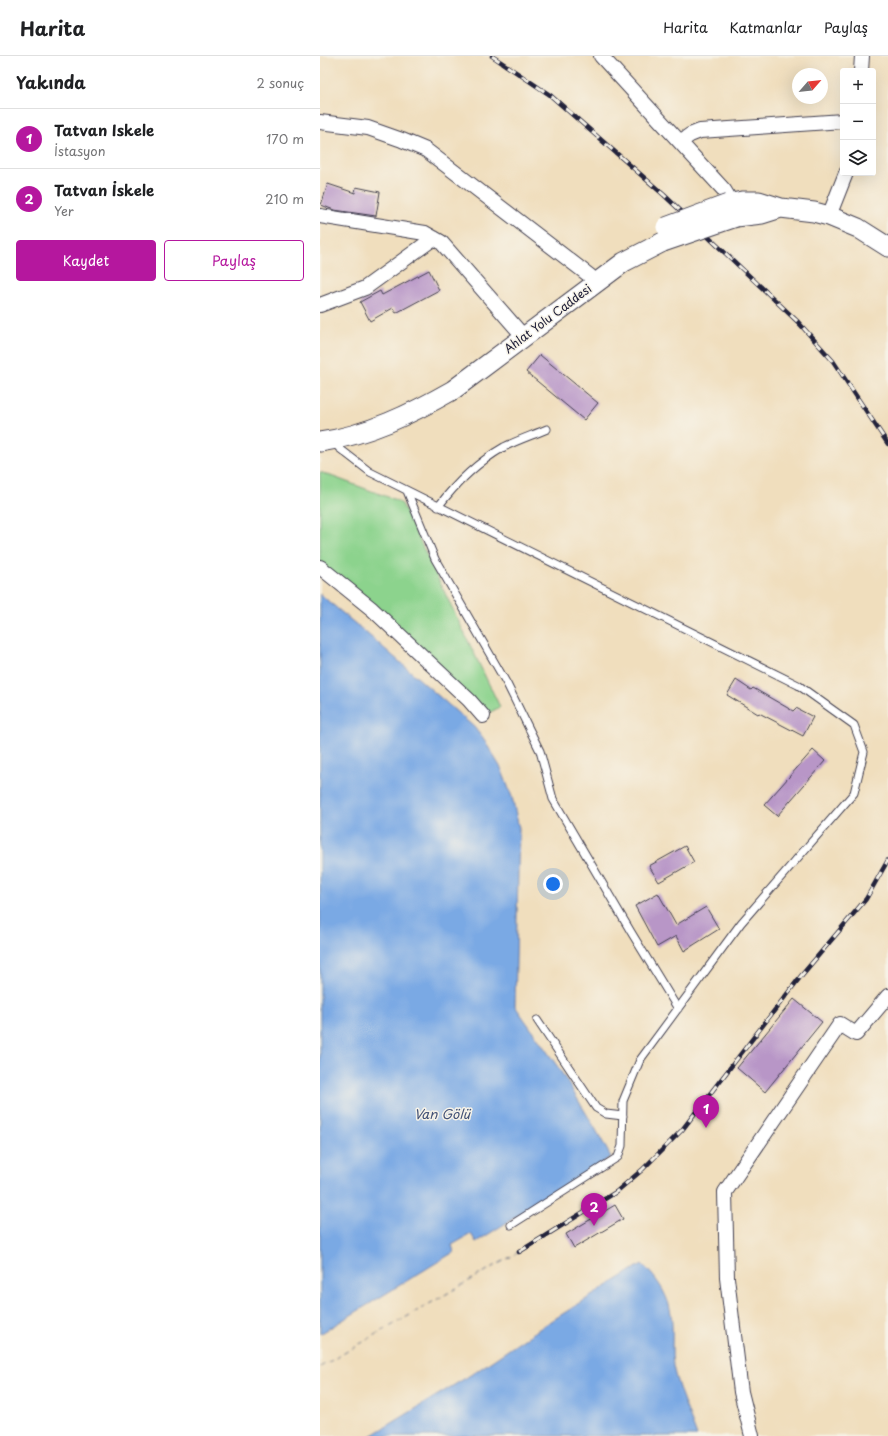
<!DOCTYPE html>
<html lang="tr">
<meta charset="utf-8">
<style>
body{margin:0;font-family:"Playpen Sans",sans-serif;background:#f6f6f6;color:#202124}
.controls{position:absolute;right:12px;top:12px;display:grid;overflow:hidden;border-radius:4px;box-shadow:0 4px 16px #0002}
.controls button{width:36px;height:36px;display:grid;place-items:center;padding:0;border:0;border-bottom:1px solid #e0e0e0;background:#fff;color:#202124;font:20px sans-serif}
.compass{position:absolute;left:472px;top:12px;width:36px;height:36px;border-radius:50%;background:#fff;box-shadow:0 4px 16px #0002;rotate:62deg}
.you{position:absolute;left:233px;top:828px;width:14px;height:14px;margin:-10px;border:3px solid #fff;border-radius:50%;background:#1a73e8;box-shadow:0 0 0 6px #1a73e833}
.badge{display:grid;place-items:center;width:26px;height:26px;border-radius:50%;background:#b5179e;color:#fff;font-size:13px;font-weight:700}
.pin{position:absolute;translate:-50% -33px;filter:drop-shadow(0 1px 2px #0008)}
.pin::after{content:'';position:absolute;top:21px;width:14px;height:12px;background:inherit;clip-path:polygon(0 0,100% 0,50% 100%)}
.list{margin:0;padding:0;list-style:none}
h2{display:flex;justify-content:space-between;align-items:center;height:52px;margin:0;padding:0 16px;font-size:17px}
h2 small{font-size:13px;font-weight:400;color:#757577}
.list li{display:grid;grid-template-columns:26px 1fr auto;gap:12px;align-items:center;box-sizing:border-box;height:60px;padding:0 16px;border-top:1px solid #e0e0e0}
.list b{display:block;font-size:15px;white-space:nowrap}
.list p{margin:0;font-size:13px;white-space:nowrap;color:#757577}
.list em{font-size:13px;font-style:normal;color:#757577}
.actions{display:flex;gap:8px;padding:12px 16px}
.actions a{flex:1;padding:9px 0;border:1px solid #b5179e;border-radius:4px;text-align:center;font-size:14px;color:#b5179e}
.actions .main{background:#b5179e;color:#fff}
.icon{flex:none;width:22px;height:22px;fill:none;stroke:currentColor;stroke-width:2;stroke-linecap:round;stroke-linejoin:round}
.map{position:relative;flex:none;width:568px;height:1380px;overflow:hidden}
header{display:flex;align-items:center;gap:24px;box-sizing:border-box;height:56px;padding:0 20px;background:#fff;border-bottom:1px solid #e0e0e0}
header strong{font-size:19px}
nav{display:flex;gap:22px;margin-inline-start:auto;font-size:14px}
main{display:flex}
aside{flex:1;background:#fff}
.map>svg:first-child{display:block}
.green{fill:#8cd38d;stroke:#577a64}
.water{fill:#7aa9e4;stroke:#4e6690}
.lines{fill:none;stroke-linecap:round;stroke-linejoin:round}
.ferry{stroke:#415176;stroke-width:1;stroke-dasharray:5 4;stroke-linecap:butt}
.building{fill:#b896c7}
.lane-casing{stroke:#413e4e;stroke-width:9}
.street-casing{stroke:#413e4e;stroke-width:16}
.secondary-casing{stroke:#413e4e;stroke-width:21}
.lane{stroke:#fff;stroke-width:7}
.street{stroke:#fff;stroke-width:14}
.secondary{stroke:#fff;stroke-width:19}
.rail-casing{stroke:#22223b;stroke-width:4.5}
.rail{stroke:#f7f3e8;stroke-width:3;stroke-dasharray:9;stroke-linecap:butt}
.secondary-bridge-casing{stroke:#413e4e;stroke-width:21;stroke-linecap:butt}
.secondary-bridge{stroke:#fff;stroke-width:19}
.labels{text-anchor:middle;stroke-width:3;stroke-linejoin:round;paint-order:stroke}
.street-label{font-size:12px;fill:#22223b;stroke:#f7f3e8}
.water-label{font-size:13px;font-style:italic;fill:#415176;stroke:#f7f3e8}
</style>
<header>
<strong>Harita</strong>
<nav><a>Harita</a><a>Katmanlar</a><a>Paylaş</a></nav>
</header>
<main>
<aside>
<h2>Yakında<small>2 sonuç</small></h2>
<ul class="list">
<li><span class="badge">1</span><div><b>Tatvan Iskele</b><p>İstasyon</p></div><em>170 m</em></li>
<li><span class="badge">2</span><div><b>Tatvan İskele</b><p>Yer</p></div><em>210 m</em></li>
</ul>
<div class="actions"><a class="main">Kaydet</a><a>Paylaş</a></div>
</aside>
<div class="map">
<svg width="568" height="1380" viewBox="0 0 568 1380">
<rect width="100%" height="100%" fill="#f7f3e8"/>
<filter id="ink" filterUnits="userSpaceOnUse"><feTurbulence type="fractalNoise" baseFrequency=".025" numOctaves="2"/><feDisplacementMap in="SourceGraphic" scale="8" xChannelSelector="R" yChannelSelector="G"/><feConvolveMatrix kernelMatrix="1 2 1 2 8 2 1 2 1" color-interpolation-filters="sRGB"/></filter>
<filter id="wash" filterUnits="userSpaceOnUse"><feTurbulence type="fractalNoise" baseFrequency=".012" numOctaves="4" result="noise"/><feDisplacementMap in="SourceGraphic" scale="16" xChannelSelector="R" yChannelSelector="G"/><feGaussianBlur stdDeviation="0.9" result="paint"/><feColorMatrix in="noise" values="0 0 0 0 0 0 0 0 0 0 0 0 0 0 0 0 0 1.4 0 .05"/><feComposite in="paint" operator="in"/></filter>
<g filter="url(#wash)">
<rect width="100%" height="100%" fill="#f0debd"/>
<path class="green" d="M0 416 76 444 82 448 180 651 163 660 0 511Z"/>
<path class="water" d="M0 538 57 586 154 671 164 684 181 712 192 741 199 772 195 950 240 1014 275 1072 291 1101 156 1186 151 1178 132 1189 134 1196 0 1278Z
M322 1208C339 1224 351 1243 352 1267 353 1281 351 1295 353 1310 358 1334 369 1357 377 1380H51L157 1315 225 1269Z"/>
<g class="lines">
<path class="ferry" d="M0 1311 199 1196"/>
</g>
<g id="blocks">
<path class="building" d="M8 128 35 137 36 131 60 136 56 160 14 154 1 149Z
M109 214 119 234 76 257 73 252 50 265 40 246 60 235 62 239Z
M220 299 278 347 264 364 206 316Z
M416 624 431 634 433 632 473 655 476 652 493 661 483 680 439 657 438 658 407 639Z
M493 694 505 705 457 760 444 749Z
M365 790 374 806 339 826 329 810Z
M338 837 356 869 386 851 399 873 364 895 356 880 337 891 315 850Z
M474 943 502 966 445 1036 417 1012Z
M295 1149 303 1163 254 1192 246 1178Z"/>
</g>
</g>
<g filter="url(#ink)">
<use href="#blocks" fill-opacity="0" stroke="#413e4e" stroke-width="1"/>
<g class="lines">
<g class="lane-casing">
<path id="lane" d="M13 385 19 392 50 416 478 629 534 669 544 696 534 737 421 867 320 1004 303 1045 302 1090 298 1101 191 1169
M87 435 115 503 187 628 220 695 233 743 311 876 358 953
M118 451C136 427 158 406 184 391 198 384 213 379 227 373
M217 964 276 1052 286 1058 303 1060"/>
</g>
<g class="street-casing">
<path id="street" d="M281 0 404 134 412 147
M541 15 542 0
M0 66 48 72 82 84 106 94 270 220
M360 86 370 79 380 75 523 65
M0 160 105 177 121 186 204 281
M509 160 526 117
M0 249 45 232 114 182
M0 511 52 553 149 644 163 660
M432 1380 421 1336 407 1222 405 1136 520 968 536 978 568 940"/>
</g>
<g class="secondary-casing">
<path id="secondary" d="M408 148 422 145H439L461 152 494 156 509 160 538 172 568 191
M416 161 442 158 461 152
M0 386C48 379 91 358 133 334L304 206 343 186"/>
</g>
<use href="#lane" class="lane"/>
<use href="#street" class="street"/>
<use href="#secondary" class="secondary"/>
<g class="rail-casing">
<path id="rail" d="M172 0 230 39 344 139 478 266 513 305 568 388
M199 1196 296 1136 322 1114 362 1074 481 920 546 843 568 804"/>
</g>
<use href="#rail" class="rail"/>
<g class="secondary-bridge-casing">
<path id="secondary-bridge" d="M346 171 408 148
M343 186 416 161"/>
</g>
<use href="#secondary-bridge" class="secondary-bridge"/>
</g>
</g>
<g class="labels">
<g class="street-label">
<text transform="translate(228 263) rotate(-37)" y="4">Ahlat Yolu Caddesi</text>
</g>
<g class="water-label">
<text x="122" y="1063">Van Gölü</text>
</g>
</g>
</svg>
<div class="controls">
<button>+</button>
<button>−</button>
<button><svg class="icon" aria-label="layers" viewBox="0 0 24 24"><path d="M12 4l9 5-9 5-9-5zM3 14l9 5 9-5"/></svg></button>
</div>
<svg class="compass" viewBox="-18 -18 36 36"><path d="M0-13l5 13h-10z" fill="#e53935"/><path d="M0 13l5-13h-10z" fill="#757577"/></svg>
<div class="you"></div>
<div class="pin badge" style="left:386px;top:1072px">1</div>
<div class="pin badge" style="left:274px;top:1170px">2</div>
</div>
</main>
